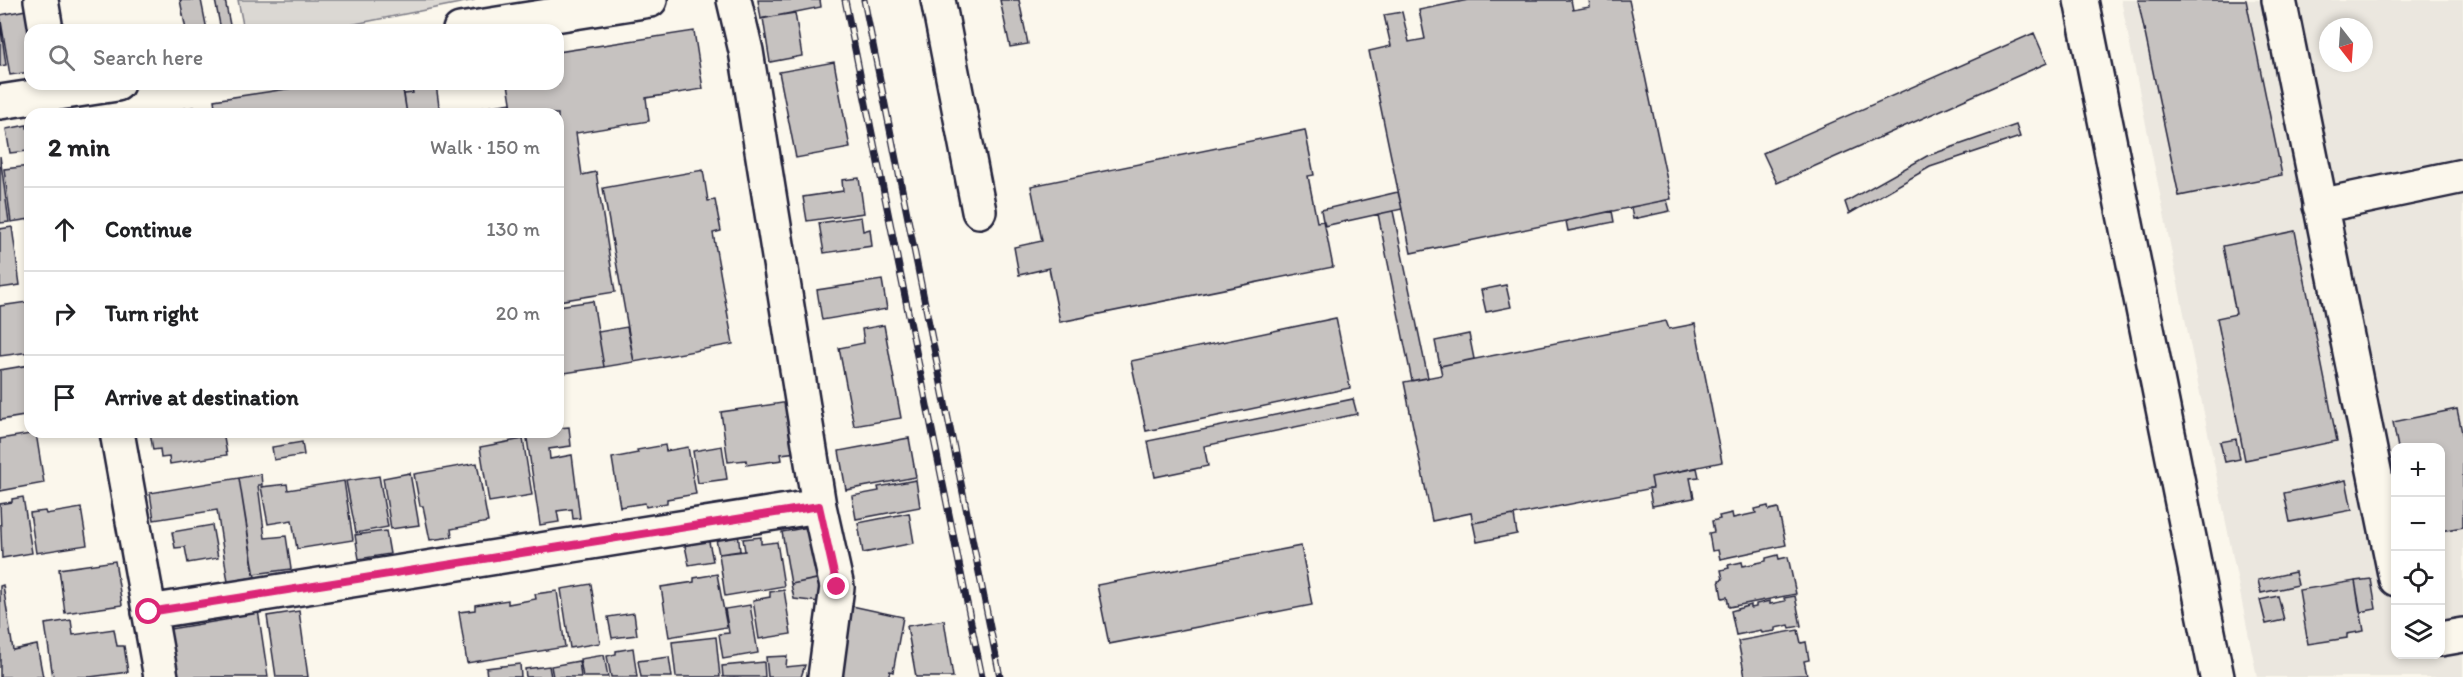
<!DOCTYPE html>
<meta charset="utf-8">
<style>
body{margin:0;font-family:Itim,sans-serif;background:#f6f6f6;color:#202124}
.controls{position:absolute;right:18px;bottom:18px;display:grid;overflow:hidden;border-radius:12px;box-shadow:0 3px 9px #0003}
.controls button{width:54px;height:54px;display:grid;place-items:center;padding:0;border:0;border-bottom:2px solid #e0e0e0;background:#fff;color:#202124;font:30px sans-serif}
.compass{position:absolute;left:2319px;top:18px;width:54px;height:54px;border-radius:50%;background:#fff;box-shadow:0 3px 9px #0003;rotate:163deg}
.stop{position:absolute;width:18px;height:18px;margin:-14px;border:4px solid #db2777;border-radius:50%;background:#fff}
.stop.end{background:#db2777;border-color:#fff;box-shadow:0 2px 6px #0008}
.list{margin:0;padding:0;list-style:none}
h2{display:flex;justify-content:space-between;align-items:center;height:78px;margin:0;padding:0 24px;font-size:26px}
h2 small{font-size:20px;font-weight:400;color:#757577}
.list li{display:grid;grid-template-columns:39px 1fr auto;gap:18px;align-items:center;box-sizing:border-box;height:84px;padding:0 24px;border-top:2px solid #e0e0e0}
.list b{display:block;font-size:22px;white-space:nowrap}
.list em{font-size:20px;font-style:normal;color:#757577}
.icon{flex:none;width:33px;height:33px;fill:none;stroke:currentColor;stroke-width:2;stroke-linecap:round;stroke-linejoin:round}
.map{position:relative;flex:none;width:2463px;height:677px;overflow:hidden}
.search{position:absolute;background:#fff;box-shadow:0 3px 9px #0003;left:24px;top:24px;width:540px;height:66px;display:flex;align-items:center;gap:15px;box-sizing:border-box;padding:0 21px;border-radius:18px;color:#757577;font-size:22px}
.panel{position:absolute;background:#fff;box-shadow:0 3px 9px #0003;left:24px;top:108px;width:540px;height:330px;border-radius:18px}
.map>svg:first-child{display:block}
.built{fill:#ebe7df;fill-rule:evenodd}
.green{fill:#dbd8d3;stroke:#7e7d87;stroke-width:1.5}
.building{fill:#c6c2c0;stroke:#22223b;stroke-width:1.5}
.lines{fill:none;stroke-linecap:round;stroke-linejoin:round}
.minor-casing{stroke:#22223b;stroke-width:38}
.minor{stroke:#fbf7ec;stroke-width:33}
.rail-casing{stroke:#22223b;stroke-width:7}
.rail{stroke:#fbf7ec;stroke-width:4.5;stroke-dasharray:14;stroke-linecap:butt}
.route{stroke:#db2777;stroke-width:8}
</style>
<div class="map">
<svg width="2463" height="677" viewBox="0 0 2463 677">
<rect width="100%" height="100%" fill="#fbf7ec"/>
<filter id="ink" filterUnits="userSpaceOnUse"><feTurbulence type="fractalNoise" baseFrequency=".0167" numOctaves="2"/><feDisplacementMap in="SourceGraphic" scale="12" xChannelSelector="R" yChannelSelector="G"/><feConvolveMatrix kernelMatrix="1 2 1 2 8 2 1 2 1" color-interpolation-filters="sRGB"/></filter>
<g filter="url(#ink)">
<path class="built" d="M2121 0H2463V677H2257ZM2328 27H2364V63H2328ZM2396 448H2440V654H2396Z"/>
<path class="green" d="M238 0H475L325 30H244Z"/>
<path class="building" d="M180 0H201L207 30H186Z
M215 0H225L231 30H221Z
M758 0H820L821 7 761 19Z
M1000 0H1019L1028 44 1010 47Z
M1468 0H1571L1573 10 1590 7 1589 0H1629L1671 199 1411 253 1369 51 1391 46 1384 15 1402 12 1409 42 1425 39 1419 10Z
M2138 0H2246L2282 175 2179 196Z
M26 10 30 32V72L10 75 0 15Z
M795 13 802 56 770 62 763 18Z
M0 22 6 65 0 66Z
M694 31 703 89 646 98 649 121 576 133 582 175 596 172 615 292 558 301V114H513L508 84H558V52Z
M2034 33 2047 63 1777 183 1763 153Z
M834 62 850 148 796 158 779 72Z
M319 84H402L407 114H216L214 100Z
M411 84H436L440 114H407L404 94 413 93Z
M511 103 513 114H444Z
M194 107 195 114H169L168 111Z
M27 125V128H30V166L28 151 10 153 6 129Z
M2016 125 2020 137 1930 167 1849 214 1845 202 1927 156Z
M1305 130 1314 175 1308 176 1317 222 1324 221 1333 267 1060 322 1049 268 1019 275 1014 247 1042 241 1031 186Z
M0 156 9 222 0 223Z
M30 166V219L11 222 4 169Z
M703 170 708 201 715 200 721 231 713 233 733 344 634 362 603 188Z
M859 178 864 213 807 221 803 197 843 191 842 180Z
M1398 192 1402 209 1324 226 1321 210Z
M1667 200 1670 211 1633 219 1631 207Z
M1393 211 1428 378 1412 381 1378 214Z
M1612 211 1614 222 1568 231 1566 221Z
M861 217 863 231 870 229 872 246 824 253 819 223Z
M12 227 20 285 0 288V229Z
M2295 231 2337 441 2245 460 2217 318 2236 314 2223 246Z
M882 280 887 309 822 320 817 290Z
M1506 285 1511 307 1486 312 1481 290Z
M593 301 604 367 558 374V306Z
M27 302 30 320V352L0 356V306Z
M1336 318 1350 388 1146 431 1131 361Z
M1666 321 1669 329 1695 324 1722 462 1651 477 1653 488 1473 523 1471 513 1432 521 1404 382 1442 375 1440 366Z
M884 325 901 418 854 426 839 348 864 343 862 329Z
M627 327 634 362 604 367 598 332Z
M1469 334 1474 359 1440 366 1435 341Z
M30 365V415L0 420V370Z
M1353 399 1357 414 1204 446 1208 466 1155 477 1148 441Z
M789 402 797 452 781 454 782 460 747 465 746 460 728 462 721 412Z
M2457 409 2463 437V527L2440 531V448H2398L2393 422Z
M569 427 571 446 549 449 550 459 572 455 580 518 573 519 572 509 557 511 559 522 540 525 526 432H558V428Z
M150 432H223L227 455 170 464 169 457 161 458 160 449 153 450Z
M36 433 44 483 0 491V439Z
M909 438 916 477 846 490 839 451Z
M523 439 532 495 489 502 480 447Z
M2236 439 2240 459 2225 462 2220 442Z
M302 442 304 455 274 460 272 447Z
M665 445 666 451 688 447 696 494 667 499V503L646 507 645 503 620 507 612 458 638 453 637 450Z
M722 446 727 479 698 483 693 451Z
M477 463 488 522 451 529 452 537 430 540 423 506H420L414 474Z
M1697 468 1699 477 1690 478 1694 498 1652 506 1649 488H1653L1651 477Z
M410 473 419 525 391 529 383 478Z
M261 474 262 485H258L265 538 286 536 291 569 254 574 239 478Z
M379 476 388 527 356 533 346 481Z
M239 478 255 577 228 582 217 510 154 520 150 493Z
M916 480 920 507 856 519 852 496 879 491 878 487Z
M2346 480 2352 510 2290 522 2284 493Z
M344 481 353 540 297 549 292 520 268 524 261 487 287 484 288 490Z
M23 497 32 553 2 558 0 504 12 502V499Z
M1768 506 1769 510 1778 508 1786 545 1720 559 1718 550 1712 551 1709 533 1714 532 1712 521 1720 519 1719 516 1732 513 1733 518 1756 513 1755 509Z
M81 508 87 545 36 553 30 513 45 511 46 514Z
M909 513 914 543 863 553 858 523Z
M1514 515 1517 534 1477 542 1473 523Z
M212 525 218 558 188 563 185 547 175 548 172 532Z
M814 526 823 578 791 584 782 532Z
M386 531 390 554 359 559 355 535Z
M738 532 740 551 719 554 715 535Z
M708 537 713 561 689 565 684 541Z
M761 537V544L777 542 784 586 725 596 719 554 745 551 743 539Z
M1301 546 1312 605 1109 644 1097 585Z
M1778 555 1779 559 1788 557 1796 594 1729 607 1727 597 1722 598 1719 580 1723 579 1721 570 1729 568 1728 565 1742 562 1743 566 1766 561V558Z
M115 561 122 605 65 613 59 569Z
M2295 572 2298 585 2261 593 2258 580Z
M717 574 727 627 669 637 661 587 694 582V578Z
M821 578 820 602 794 599 791 584Z
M2371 579 2376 609 2360 612 2355 581Z
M2355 581 2364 631 2347 634V638L2308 644 2299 590Z
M591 584 600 643 570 648 561 589Z
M3 585 13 650 37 645 43 677H0V586Z
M784 590 791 634 759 639 753 600 770 597V592Z
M557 591 565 647 467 663 459 612 475 610V605L508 600V604L536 599 535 594Z
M1795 596 1801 626 1790 628 1789 625 1775 628V631L1762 633 1761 630 1736 635 1731 611 1751 605V608L1756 607V604L1770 601V604L1785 601 1784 598Z
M2278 596 2284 620 2266 624 2260 600Z
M750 605 758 653 723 659 719 634 729 633 725 609Z
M852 606 903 617 893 672 890 671 888 677H835Z
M258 610 268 677H178L170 629 230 619V615Z
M299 611 308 677H276L267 616Z
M634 613 637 635 612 638 608 617Z
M71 620 73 635 114 629 117 646H124L128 672 90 677H53L45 624Z
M944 620 953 677H916L907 626Z
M1798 630 1801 643 1806 642 1809 660 1804 661 1807 675 1745 677 1738 641Z
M716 637 720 677H676L672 642Z
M633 648 637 677H611L607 656 616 654V651Z
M604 655 608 677H583L580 659Z
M787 656 786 667 805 665 801 677H768L766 657Z
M669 657 672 677H641L638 661Z
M579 661 581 677H553L551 666Z
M764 662 765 677H723L722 666Z
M520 664 521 677H487L486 668Z
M549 666 551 677H526L525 669Z"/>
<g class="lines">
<g class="minor-casing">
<path id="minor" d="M41 0 46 30
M734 0 746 51 819 506 837 587 825 677
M938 0 979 211
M2081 0 2217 677
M2279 0 2396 579
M460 30 650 0
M0 102 117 84
M2320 206 2463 176
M117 432 161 677
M149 612 819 506
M2440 639 2463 635"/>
</g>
<use href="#minor" class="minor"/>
<g class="rail-casing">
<path id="rail" d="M845 0 982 677
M864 0 1000 677"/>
</g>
<use href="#rail" class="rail"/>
</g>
</g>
<g class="lines" filter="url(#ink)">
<path class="route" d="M149 612 819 506 837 587"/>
</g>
</svg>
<div class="controls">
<button>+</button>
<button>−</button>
<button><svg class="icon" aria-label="locate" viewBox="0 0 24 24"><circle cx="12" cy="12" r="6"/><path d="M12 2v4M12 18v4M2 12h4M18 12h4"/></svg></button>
<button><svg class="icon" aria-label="layers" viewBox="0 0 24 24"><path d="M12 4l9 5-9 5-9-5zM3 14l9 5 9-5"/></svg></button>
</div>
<svg class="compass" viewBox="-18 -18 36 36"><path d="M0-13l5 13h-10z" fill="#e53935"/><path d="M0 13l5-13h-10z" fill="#757577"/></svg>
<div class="stop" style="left:149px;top:612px"></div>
<div class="stop end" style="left:837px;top:587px"></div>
<div class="search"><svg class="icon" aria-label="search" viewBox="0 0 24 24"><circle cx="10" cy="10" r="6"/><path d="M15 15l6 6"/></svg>Search here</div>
<section class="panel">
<h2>2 min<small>Walk · 150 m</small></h2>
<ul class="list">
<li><svg class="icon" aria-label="ahead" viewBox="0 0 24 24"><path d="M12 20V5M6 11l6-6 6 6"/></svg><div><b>Continue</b></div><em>130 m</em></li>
<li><svg class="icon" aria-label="right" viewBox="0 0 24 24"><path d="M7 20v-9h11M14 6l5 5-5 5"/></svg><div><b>Turn right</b></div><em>20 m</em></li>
<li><svg class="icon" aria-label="arrive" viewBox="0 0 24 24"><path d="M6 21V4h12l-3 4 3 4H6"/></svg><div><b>Arrive at destination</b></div></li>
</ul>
</section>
</div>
